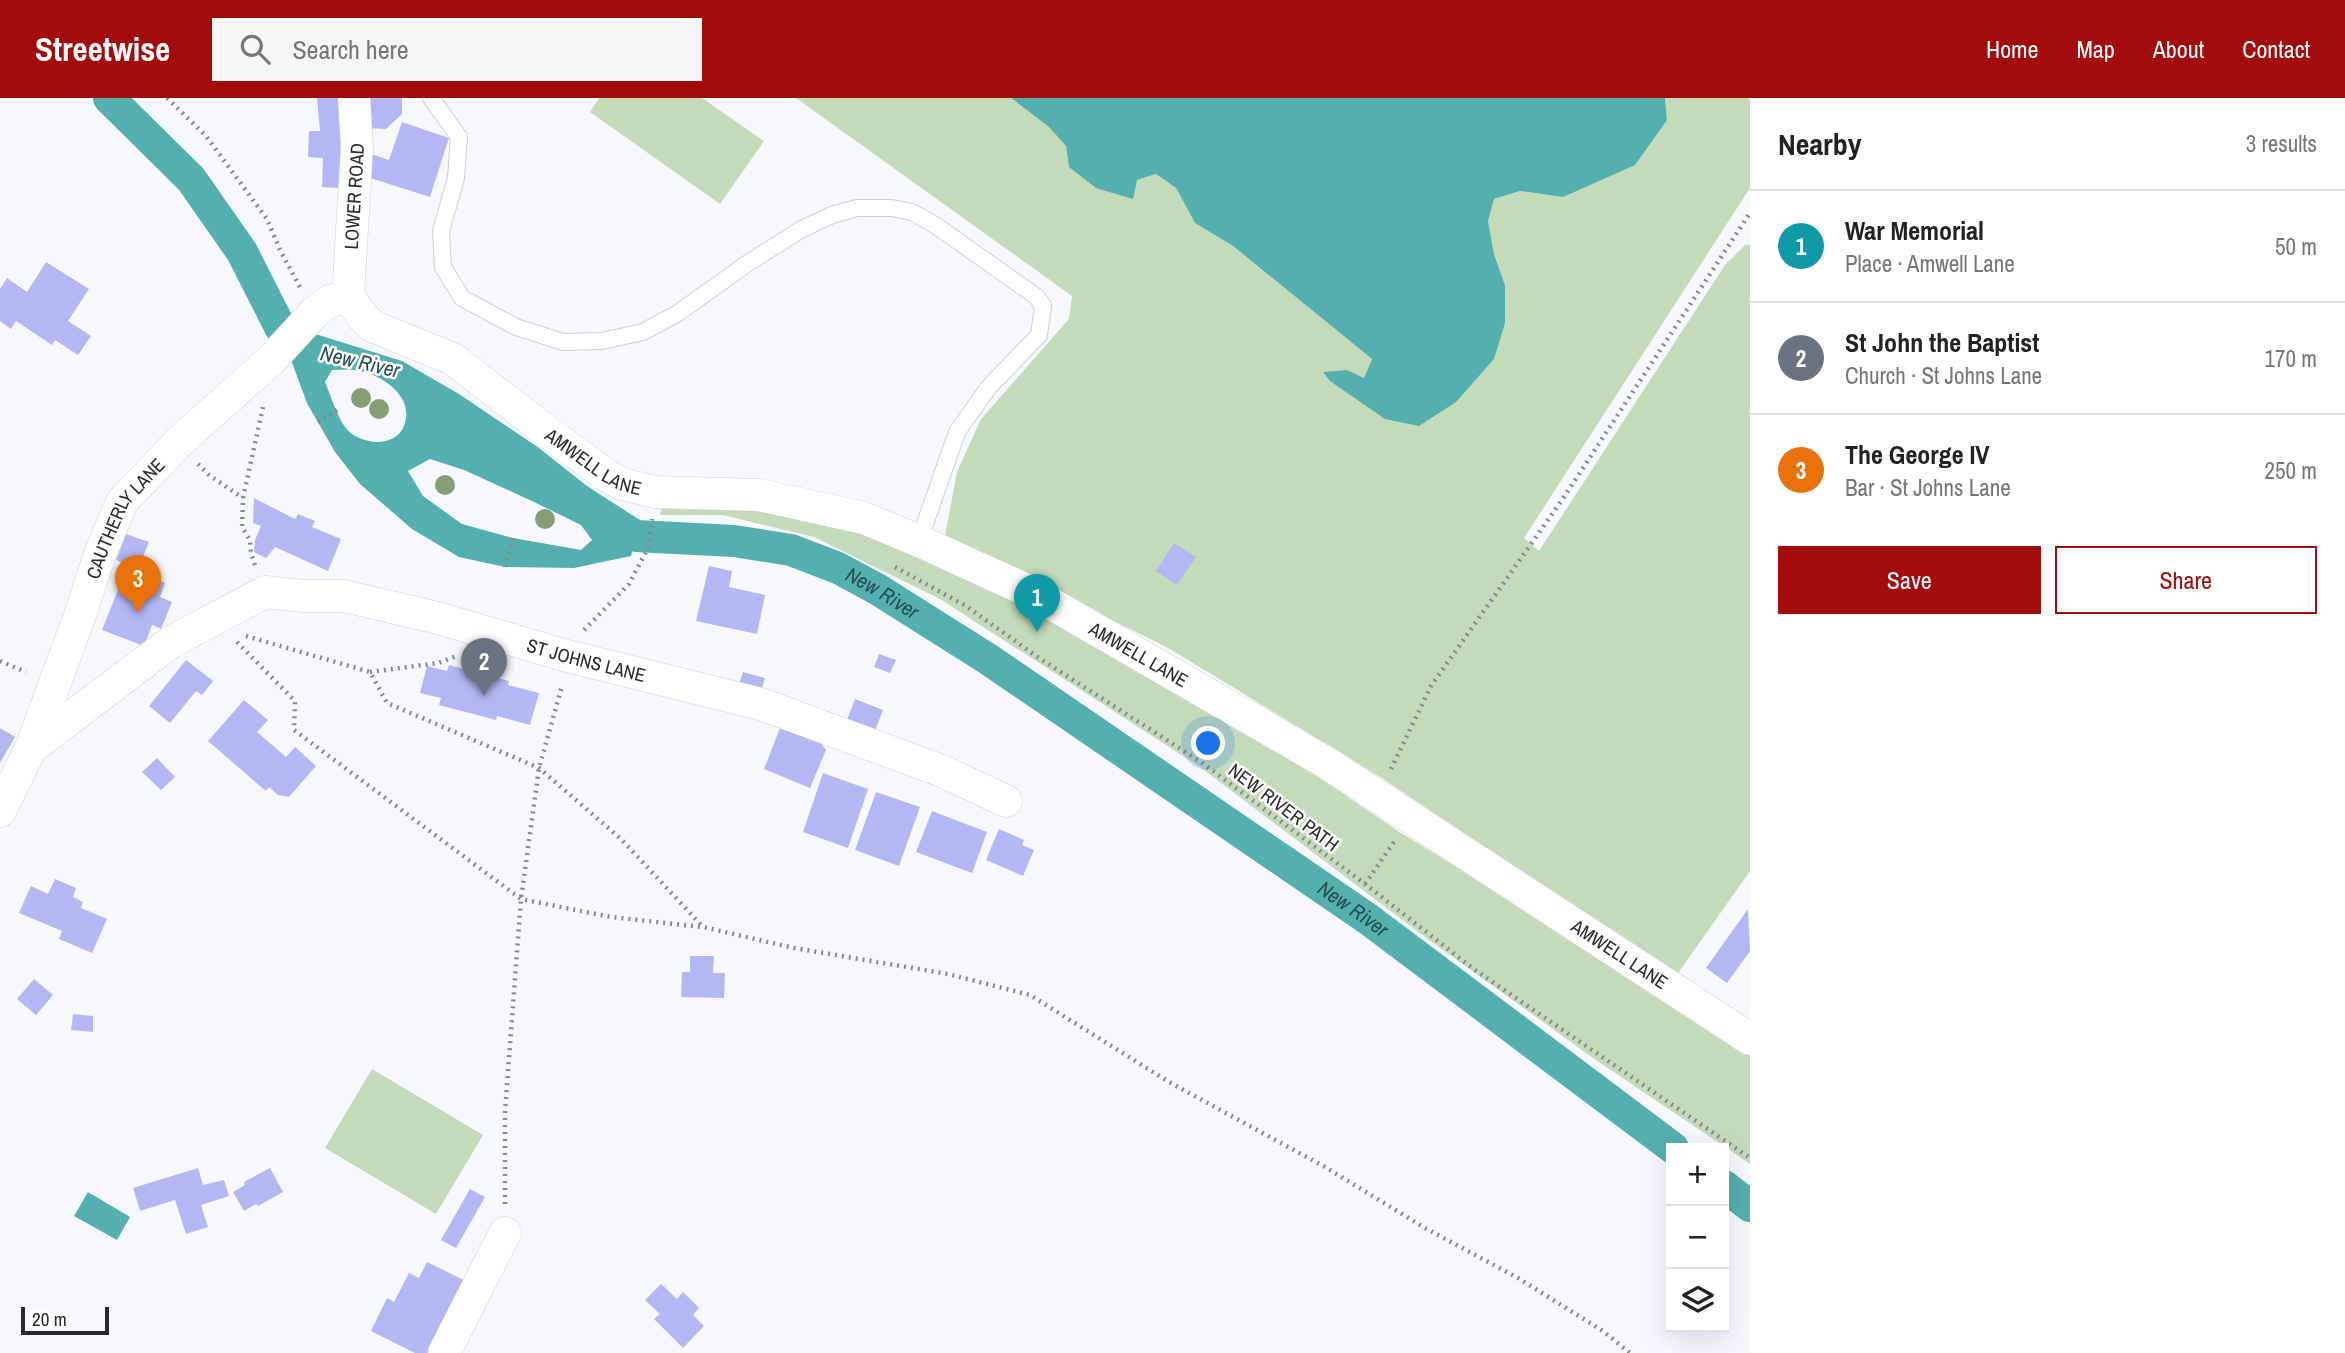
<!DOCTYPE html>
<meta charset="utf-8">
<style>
body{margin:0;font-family:"Archivo Narrow",sans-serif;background:#f6f6f6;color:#222}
.controls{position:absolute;right:21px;bottom:21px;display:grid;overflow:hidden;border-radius:0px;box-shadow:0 7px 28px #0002}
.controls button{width:63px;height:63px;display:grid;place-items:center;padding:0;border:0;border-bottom:2px solid #e0e0e0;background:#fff;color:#222;font:35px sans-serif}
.scale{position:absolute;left:21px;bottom:18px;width:88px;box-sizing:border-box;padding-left:7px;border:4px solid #2a2a2c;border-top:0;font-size:19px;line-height:24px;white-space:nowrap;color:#2a2a2c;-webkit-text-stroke:5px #fff;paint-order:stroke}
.you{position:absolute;left:1209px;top:646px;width:24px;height:24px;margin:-18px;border:5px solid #fff;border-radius:50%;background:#1a73e8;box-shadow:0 0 0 10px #1a73e833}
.badge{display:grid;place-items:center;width:46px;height:46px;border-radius:50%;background:#a30c0b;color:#fff;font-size:23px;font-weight:700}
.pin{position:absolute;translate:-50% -58px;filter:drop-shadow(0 2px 4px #0008)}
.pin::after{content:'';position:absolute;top:37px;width:24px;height:21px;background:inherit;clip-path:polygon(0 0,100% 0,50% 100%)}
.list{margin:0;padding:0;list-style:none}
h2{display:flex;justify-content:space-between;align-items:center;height:91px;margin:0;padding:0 28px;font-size:30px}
h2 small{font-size:23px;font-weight:400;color:#767676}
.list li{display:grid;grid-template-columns:46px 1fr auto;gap:21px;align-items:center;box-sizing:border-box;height:112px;padding:0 28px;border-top:2px solid #e0e0e0}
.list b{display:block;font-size:26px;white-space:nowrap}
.list p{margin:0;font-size:23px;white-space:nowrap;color:#767676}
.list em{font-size:23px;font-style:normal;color:#767676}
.actions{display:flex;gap:14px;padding:21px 28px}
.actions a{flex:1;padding:16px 0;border:2px solid #a30c0b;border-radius:0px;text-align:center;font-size:24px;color:#a30c0b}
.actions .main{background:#a30c0b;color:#fff}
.icon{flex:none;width:38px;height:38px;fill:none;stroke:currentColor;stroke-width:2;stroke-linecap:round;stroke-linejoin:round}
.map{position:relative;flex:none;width:1750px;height:1255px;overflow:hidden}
header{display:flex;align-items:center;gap:42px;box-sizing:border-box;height:98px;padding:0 35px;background:#a30c0b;color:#fff}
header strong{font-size:33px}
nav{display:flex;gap:38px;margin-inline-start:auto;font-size:24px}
.search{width:490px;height:63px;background:#f6f6f6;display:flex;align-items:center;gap:18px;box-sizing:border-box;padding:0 24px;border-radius:0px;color:#767676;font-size:26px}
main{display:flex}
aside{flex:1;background:#fff}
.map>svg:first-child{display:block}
.green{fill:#c3dbb9}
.water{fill:#54afaf;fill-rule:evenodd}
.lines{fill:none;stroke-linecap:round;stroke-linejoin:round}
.canal{stroke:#54afaf;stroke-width:32}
.building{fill:#b3b8f5}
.lane-casing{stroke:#cecfd4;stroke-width:18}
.street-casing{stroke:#cecfd4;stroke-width:33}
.path{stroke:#88898c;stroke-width:4.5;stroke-dasharray:2 5;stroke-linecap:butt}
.lane{stroke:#fff;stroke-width:16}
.street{stroke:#fff;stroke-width:32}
.tree{fill:#859e74}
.labels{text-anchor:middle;stroke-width:5;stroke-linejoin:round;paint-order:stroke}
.street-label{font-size:19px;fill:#2a2a2c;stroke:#fff}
.water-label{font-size:21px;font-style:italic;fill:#254f4f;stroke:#fff}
</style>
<header>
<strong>Streetwise</strong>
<div class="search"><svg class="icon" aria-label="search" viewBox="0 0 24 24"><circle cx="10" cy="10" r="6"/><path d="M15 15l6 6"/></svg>Search here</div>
<nav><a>Home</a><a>Map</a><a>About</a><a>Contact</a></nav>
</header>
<main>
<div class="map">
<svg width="1750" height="1255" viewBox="0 0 1750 1255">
<rect width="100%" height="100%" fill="#f7f8fd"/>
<path class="green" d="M599 0H702L764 43 720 106 590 14Z
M796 0H1011L1050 29 1066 48 1069 69 1137 82 1156 76 1176 90 1195 125 1233 148 1372 261 1364 281 1330 283 1358 300 1505 187 1494 156 1488 123 1494 101 1520 93 1563 99 1667 22 1665 0H1750V90L1524 440 1539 453 1725 167 1745 147H1750V773L1676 878 1382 680 1170 551 945 438 957 374 981 321 1069 221 1072 198Z
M663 403 766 407 865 432 973 478 1273 648 1401 735 1614 865 1750 955V1066L1593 960 1425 839 1200 669 940 501 814 439 723 417H660Z
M372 971 483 1037 436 1116 325 1050Z"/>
<path class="water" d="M1011 0H1665L1667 22 1635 67 1563 99 1520 93 1494 101 1488 123 1494 156 1505 187V225L1494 261 1456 304 1419 328 1385 321 1330 283 1323 274 1347 272 1364 280 1372 261 1233 148 1195 125 1176 90 1156 76 1137 82 1133 101 1096 90 1069 69 1066 48 1049 29Z
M277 224 402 263 459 296 539 350 587 388 635 419 636 438 631 458 574 470 505 469 459 459 412 431 360 386 335 354 307 305ZM332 272C339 272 347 271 354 272 380 275 416 298 404 328 394 352 357 346 345 329 336 316 331 298 325 284ZM430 361 464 372 534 404 581 427 592 442 581 452 513 440 462 426 423 398 408 373Z
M88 1094 130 1119 117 1142 74 1118Z"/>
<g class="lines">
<g class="canal">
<path d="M109 0 191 81 242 154 280 229 303 250 307 251"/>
<path id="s1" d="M598 416 636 438 734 443 791 452 838 470 877 491 988 561 1368 821 1673 1050"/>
<path d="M1724 1088 1750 1108"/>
</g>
</g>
<path class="building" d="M317 0H342L341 90 322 89 323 60 308 59 309 33H320Z
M367 0H402V16L386 31 366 30Z
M402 24 449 40 430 99 367 79 368 55 389 62Z
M46 164 89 191 68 223 91 238 78 257 55 242 52 247 16 223 11 231 0 223V191L7 180 27 194Z
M254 400 295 421 298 416 315 423 312 429 341 441 328 473 275 449 266 460 254 454 255 442 261 428 253 425Z
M126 436 149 444 138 471 116 462Z
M1174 445 1196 459 1177 487 1156 473Z
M709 468 732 473 729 489 765 497 757 536 696 523Z
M143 476 165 485 160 499 172 504 161 531 152 527 144 548 102 532 121 484 137 490Z
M879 556 896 562 890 575 874 569Z
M186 562 213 583 202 597 196 593 170 625 149 608Z
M449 567 509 583 508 587 539 595 530 627 497 618 496 622 439 607 441 600 420 595 427 568 447 573Z
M743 574 765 580 761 593 739 586Z
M855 601 883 612 873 638 845 627Z
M244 602 268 622 257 634 286 659 295 649 316 668 289 699 278 697 269 689 266 693 208 643Z
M782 625 817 640 826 652 810 690 764 671Z
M0 630 15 639 0 665Z
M157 660 175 679 161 692 142 674Z
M823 675 868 691 848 750 803 734Z
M876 694 920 709 899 768 855 752Z
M932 713 987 734 972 775 916 754Z
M999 731 1024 742 1022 747 1034 752 1023 778 986 762Z
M55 781 76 790 73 799 83 804 81 810 107 821 92 855 59 841 62 833 19 815 31 788 48 796Z
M1748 811 1750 853 1727 885 1706 870Z
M690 858H714L713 875H725L724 900 681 899 682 874H690Z
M34 881 53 897 36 917 17 901Z
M73 916 93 918V934L71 932Z
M198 1070 203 1087 224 1082 229 1098 201 1107 208 1129 186 1136 175 1102 140 1113 133 1090Z
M270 1070 283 1094 258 1108 256 1106 244 1113 233 1094 245 1087 244 1084Z
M470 1091 485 1099 456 1150 441 1142Z
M427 1164 472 1186 438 1255H415L371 1233 387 1200 394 1204 409 1175 419 1180Z
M661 1186 677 1201 683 1194 699 1210 693 1217 704 1228 683 1250 654 1221 660 1216 645 1202Z"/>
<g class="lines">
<g class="lane-casing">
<path id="lane" d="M431 0 459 39 456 80 441 133 443 169 462 200 516 229 563 244 602 243 643 234 678 215 748 165 802 131 832 117 857 110H892L912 114 935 127 1037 199 1043 208 1039 237 989 289 957 334 919 443"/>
</g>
<g class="street-casing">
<g id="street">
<path id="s2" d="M348 198 362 218 372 228 453 261 546 333 606 377 622 386 655 394 759 397 864 420 919 443 1031 494 1327 665 1750 941"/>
<path id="s3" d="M348 198 357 49 354 0"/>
<path id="s4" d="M31 650 171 544 265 494 303 498H344L438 520 567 558 761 606 942 673 1006 703"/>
<path id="s5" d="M0 713 31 650 79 520 100 456 122 404 179 344 272 261 315 214 330 203 348 198"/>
<path d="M444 1255 505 1135"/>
</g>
</g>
<path class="path" d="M167 0 206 38 267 121 280 152 300 189
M318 324 337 312
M198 366 209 377 243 400
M255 467 251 455 250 442 242 429 243 400 263 309
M505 469 513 440
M895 469 966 508 1039 560 1201 664 1365 786 1475 872 1750 1060
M584 532 629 486 648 450 652 421
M246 538 370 574 387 605 539 670 621 741 703 829
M237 544 295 603 294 632 521 801 611 819 703 829 794 850 948 876 1030 897 1169 984 1325 1069 1425 1130 1518 1180 1603 1233 1630 1255
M0 563 26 574
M370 574 438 565 457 558
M1391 671 1431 588 1562 402 1750 115
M1365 786 1394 744
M505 1106V1014L521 801 539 670 562 588"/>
<use href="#lane" class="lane"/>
<use href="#street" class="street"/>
</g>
<g class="tree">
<circle cx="361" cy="300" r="10"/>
<circle cx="379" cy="311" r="10"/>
<circle cx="445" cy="387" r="10"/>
<circle cx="545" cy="421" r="10"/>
</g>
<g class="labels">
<g class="street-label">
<text dy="7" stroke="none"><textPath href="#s3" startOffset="100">LOWER ROAD</textPath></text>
<text dy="7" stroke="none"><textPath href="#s2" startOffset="301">AMWELL LANE</textPath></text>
<text dy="7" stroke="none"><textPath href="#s5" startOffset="320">CAUTHERLY LANE</textPath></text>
<text dy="7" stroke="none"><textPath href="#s2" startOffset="889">AMWELL LANE</textPath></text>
<text dy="7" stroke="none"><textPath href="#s4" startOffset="612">ST JOHNS LANE</textPath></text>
<text transform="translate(1284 709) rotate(37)" y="7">NEW RIVER PATH</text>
<text dy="7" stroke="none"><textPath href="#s2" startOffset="1456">AMWELL LANE</textPath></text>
</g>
<g class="water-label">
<text transform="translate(360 264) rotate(13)" y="7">New River</text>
<text dy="7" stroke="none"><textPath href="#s1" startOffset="301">New River</textPath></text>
<text dy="7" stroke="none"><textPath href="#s1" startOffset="868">New River</textPath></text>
</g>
</g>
</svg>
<div class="controls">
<button>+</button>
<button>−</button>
<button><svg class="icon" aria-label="layers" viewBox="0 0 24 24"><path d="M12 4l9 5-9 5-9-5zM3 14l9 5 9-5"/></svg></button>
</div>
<div class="scale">20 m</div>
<div class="you"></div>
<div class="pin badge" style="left:1037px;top:534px;background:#0f9aa8">1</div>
<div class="pin badge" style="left:484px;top:598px;background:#6b7280">2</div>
<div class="pin badge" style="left:138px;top:515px;background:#e8710a">3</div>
</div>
<aside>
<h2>Nearby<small>3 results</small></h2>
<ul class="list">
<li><span class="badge" style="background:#0f9aa8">1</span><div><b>War Memorial</b><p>Place · Amwell Lane</p></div><em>50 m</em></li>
<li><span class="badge" style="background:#6b7280">2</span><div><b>St John the Baptist</b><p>Church · St Johns Lane</p></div><em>170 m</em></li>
<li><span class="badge" style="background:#e8710a">3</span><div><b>The George IV</b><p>Bar · St Johns Lane</p></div><em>250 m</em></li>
</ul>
<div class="actions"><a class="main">Save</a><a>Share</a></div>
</aside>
</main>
